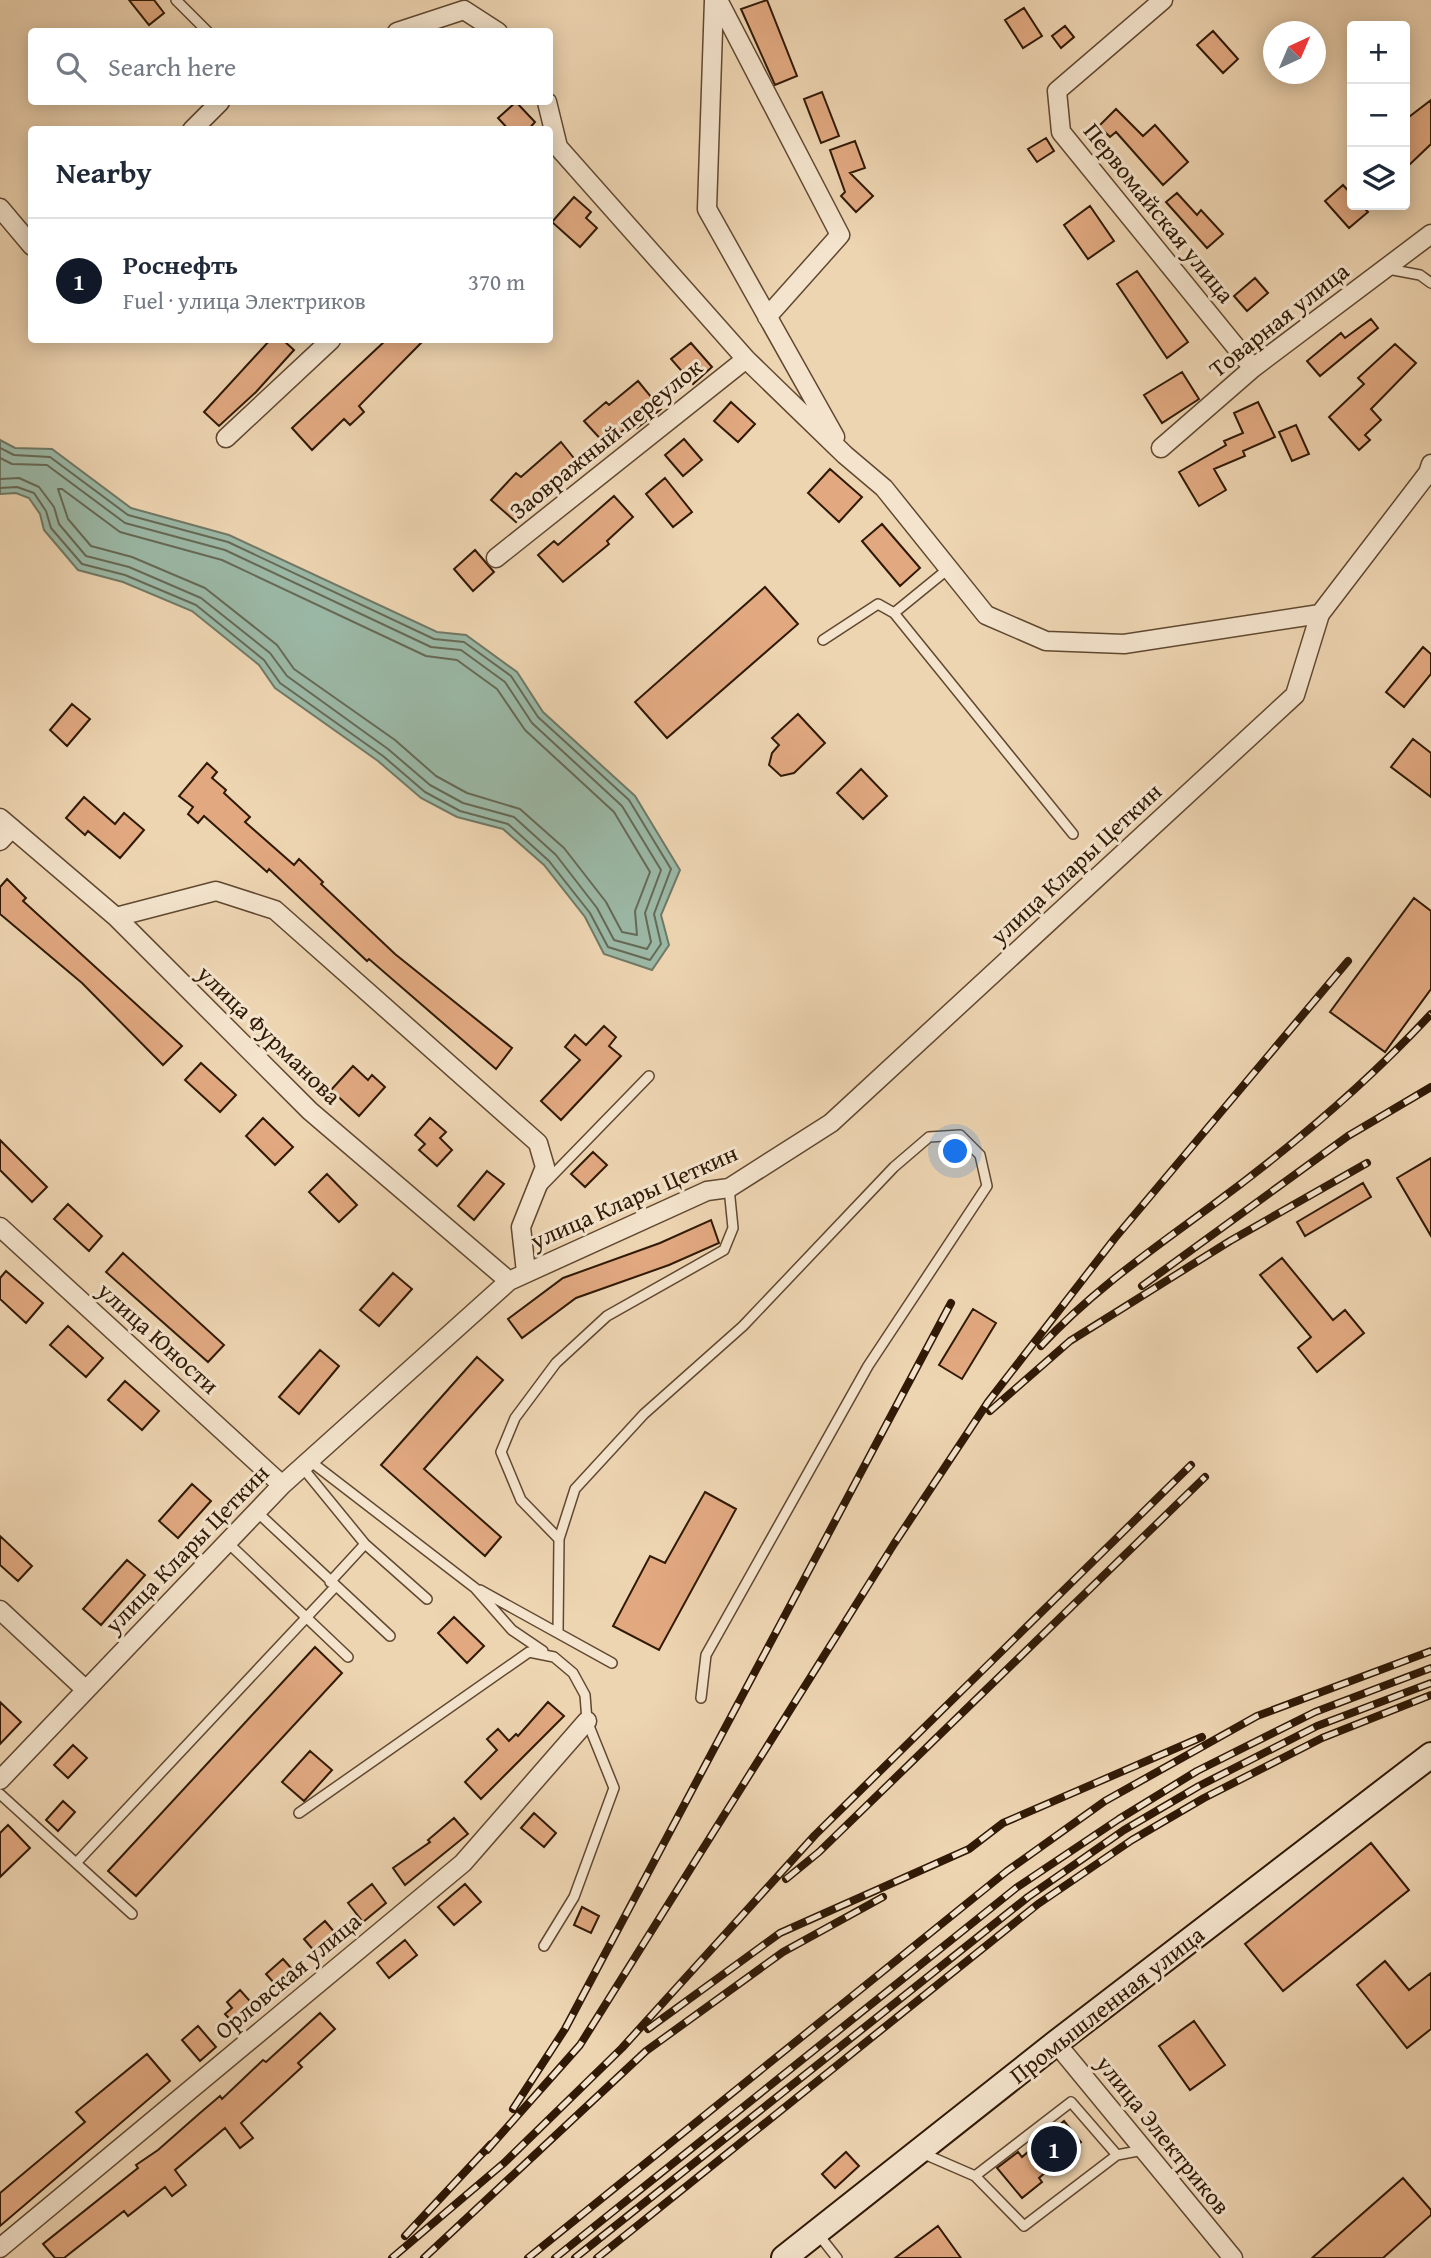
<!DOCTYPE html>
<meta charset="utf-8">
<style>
body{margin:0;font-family:"Gentium Book Plus",serif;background:#f6f6f7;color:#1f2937}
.controls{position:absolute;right:21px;top:21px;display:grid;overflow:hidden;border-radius:7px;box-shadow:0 4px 18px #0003}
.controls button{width:63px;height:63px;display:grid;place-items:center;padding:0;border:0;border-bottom:2px solid #e0e1e3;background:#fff;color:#1f2937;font:35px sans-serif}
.compass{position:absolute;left:1263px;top:21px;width:63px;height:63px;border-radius:50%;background:#fff;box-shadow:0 4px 18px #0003;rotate:44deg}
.you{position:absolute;left:956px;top:1152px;width:24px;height:24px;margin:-18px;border:5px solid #fff;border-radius:50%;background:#1a73e8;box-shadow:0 0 0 10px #1a73e833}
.badge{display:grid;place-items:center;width:46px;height:46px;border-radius:50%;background:#111827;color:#fff;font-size:23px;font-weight:700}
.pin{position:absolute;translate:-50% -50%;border:4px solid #fff;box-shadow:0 2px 7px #0006}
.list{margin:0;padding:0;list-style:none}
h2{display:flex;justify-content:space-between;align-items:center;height:91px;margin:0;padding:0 28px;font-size:30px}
h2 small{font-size:23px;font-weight:400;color:#747a83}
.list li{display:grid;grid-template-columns:46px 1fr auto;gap:21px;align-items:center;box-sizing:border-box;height:126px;padding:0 28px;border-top:2px solid #e0e1e3}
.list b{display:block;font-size:26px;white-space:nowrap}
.list p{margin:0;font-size:23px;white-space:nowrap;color:#747a83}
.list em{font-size:23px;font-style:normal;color:#747a83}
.icon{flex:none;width:38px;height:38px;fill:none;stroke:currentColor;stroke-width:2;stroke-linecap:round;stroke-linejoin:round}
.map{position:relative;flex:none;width:1431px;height:2258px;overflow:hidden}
.search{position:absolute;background:#fff;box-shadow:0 4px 18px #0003;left:28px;top:28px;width:525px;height:77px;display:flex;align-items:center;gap:18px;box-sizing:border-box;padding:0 24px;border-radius:7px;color:#747a83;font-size:26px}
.panel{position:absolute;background:#fff;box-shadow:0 4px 18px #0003;left:28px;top:126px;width:525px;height:217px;border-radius:7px}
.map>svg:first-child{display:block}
.water{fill:#9bb9a7;stroke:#707966;stroke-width:2}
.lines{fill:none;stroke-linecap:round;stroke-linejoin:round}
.shore{stroke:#666956;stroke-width:2}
.building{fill:#e2a981;stroke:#301905;stroke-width:2}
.lane-casing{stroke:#604830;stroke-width:12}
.street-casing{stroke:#604830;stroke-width:21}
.secondary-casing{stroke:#301905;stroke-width:28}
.lane{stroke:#f4e4cd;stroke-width:9}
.street{stroke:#f4e4cd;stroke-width:18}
.secondary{stroke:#f4e4cd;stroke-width:24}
.rail-casing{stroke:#301905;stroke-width:8}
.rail{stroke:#f4e4cd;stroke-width:5;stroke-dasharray:16;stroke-linecap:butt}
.labels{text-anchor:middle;stroke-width:6;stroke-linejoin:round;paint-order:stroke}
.street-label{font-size:24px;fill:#301905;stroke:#f4e4cd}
</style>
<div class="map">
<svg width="1431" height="2258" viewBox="0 0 1431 2258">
<rect width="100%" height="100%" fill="#eed5b2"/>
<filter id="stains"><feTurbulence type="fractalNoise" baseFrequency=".00286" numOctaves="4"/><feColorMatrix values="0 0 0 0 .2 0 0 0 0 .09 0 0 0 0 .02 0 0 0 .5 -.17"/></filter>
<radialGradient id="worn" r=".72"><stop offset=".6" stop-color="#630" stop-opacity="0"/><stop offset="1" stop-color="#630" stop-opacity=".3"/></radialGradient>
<path class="water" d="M0 440 15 448 52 449 131 508 229 535 437 632 466 635 517 672 543 712 635 796 680 870 661 915 669 945 652 970 604 954 585 917 544 865 503 829 457 817 421 798 378 761 275 688 259 665 192 611 123 582 78 570 44 530 40 514 29 498 16 493 0 494Z"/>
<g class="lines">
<path class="shore" d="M0 448 14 455 50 457 128 515 228 542 434 639 464 642 511 676 538 717 629 800 671 869 654 914 661 944 650 960 608 947 590 913 549 861 508 824 460 811 425 792 383 756 280 683 264 660 196 605 125 575 82 564 51 528 46 511 34 493 17 487 0 488
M0 458 12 464 47 465 125 523 225 550 431 647 461 650 505 682 532 723 622 806 661 870 645 913 651 942 647 949 614 940 597 908 556 855 514 817 463 803 430 785 388 749 287 676 270 653 201 598 129 567 86 556 59 524 54 507 39 487 19 478 0 479
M58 489H62L120 532 222 560 426 656 457 660 497 689 525 730 614 812 650 872 635 911 637 935 622 932 606 902 564 848 520 809 467 793 436 776 395 740 294 669 277 645 205 588 132 557 91 546 68 519Z"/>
</g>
<path class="building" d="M129 0H154L164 13 149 25Z
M767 0 797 76 775 85 741 9Z
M1024 8 1042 36 1023 48 1005 20Z
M1065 26 1074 37 1061 48 1052 36Z
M1213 31 1238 59 1223 73 1197 45Z
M822 92 839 136 821 143 804 99Z
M1431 100V144L1405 169V120Z
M516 102 535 122 528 130H509L498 118Z
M1116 109 1143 136 1155 125 1188 162 1163 185 1116 132 1110 137 1099 126Z
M1046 138 1054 151 1037 162 1028 149Z
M855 141 865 168 850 173 873 196 856 212 841 196 845 192 830 150Z
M1343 185 1352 195V205H1361L1368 212 1349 228 1325 201Z
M1177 193 1197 215 1201 210 1223 234 1207 248 1166 202Z
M574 197 591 212 586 218 597 228 580 247 552 222Z
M1090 206 1114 241 1088 259 1064 225Z
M1137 271 1188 342 1167 358 1117 284Z
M1255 278 1268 293 1247 311 1234 296Z
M1371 319 1378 328 1320 376 1307 361 1341 333 1345 338Z
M270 340H283L294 350 256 392 219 426 204 412Z
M386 340H424L359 406 364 412 350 425 344 419 312 450 292 428Z
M691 343 712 367 693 384 671 359Z
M1395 344 1416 363 1371 409 1381 420 1365 435 1370 440 1359 450 1329 417 1364 384 1358 378Z
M1182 372 1199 399 1162 423 1144 395Z
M638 381 661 409 637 428 633 422 606 445 584 421 606 402 609 405Z
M731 402 755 424 738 442 714 421Z
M1258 402 1275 437 1243 451 1245 456 1214 469 1226 490 1199 506 1179 472 1226 445 1224 441 1243 433 1234 413Z
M1296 425 1309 454 1292 461 1279 432Z
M684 439 702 460 683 476 665 455Z
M561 442 577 462 541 493 516 522 491 500 516 473 521 477Z
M830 469 862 497 839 522 808 493Z
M665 478 692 512 673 527 646 494Z
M614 496 633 517 607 541 609 544 563 582 538 555 554 541 558 545Z
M882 524 920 568 900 586 862 541Z
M475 550 494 572 473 591 454 569Z
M765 587 798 624 667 738 635 702Z
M1423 647 1431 654V674L1404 707 1386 692Z
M72 704 90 719 67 746 50 730Z
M798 714 825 743 794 773 781 776 769 765 772 753 779 745 772 738Z
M1413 739 1431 753V797L1391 767Z
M207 763 217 772 212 778 226 790 224 793 250 817 245 822 294 865 299 859 323 882 321 884 395 954 512 1048 496 1069 369 959 367 961 269 869 267 872 204 816 198 823 188 814 193 807 179 796Z
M861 769 887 796 863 819 837 793Z
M84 797 115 824 124 813 144 830 120 858 88 831 85 835 66 818Z
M7 879 26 898 23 901 182 1046 163 1065 82 983 0 914V887Z
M1414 898 1431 911V989L1385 1052 1330 1012Z
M604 1026 616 1037 609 1046 621 1056 561 1120 541 1101 580 1060 565 1047 575 1035 586 1045Z
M201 1063 236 1095 220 1112 185 1080Z
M353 1066 368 1080 372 1075 385 1087 359 1116 331 1090Z
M263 1118 293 1147 275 1165 246 1136Z
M430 1118 446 1132 440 1138 452 1150 437 1166 419 1150 425 1144 415 1135Z
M0 1140 47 1187 32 1202 0 1170Z
M593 1152 607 1165 585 1187 571 1174Z
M1431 1158V1236L1397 1178Z
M487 1171 504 1184 474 1220 458 1206Z
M327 1174 357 1205 339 1222 309 1192Z
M1363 1183 1371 1197 1305 1236 1297 1222Z
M68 1204 102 1236 89 1251 54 1219Z
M711 1220 719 1243 669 1265 576 1298 522 1338 508 1319 563 1278 660 1243Z
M123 1253 224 1345 208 1362 106 1272Z
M1282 1258 1333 1320 1345 1310 1364 1333 1317 1372 1298 1348 1311 1337 1260 1275Z
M6 1271 43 1303 26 1323 0 1299V1278Z
M393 1273 412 1289 379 1326 360 1310Z
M973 1309 996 1323 962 1379 939 1365Z
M68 1326 103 1358 86 1377 50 1345Z
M320 1350 339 1366 299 1414 279 1397Z
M477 1357 503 1380 424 1469 501 1537 485 1556 381 1465Z
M125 1381 159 1411 142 1430 108 1400Z
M192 1484 211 1501 178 1538 159 1521Z
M705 1492 736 1509 659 1650 613 1626 650 1556 665 1563Z
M0 1536 32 1566 18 1581 0 1565Z
M127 1560 145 1575 101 1625 83 1609Z
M454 1617 484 1646 467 1663 438 1633Z
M315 1647 342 1673 136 1896 108 1871Z
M0 1702 21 1722 0 1744Z
M548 1702 564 1716 481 1799 465 1782 497 1750 487 1739 498 1729 509 1741 516 1734 518 1736Z
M73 1745 87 1758 68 1778 54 1765Z
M310 1751 332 1770 304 1801 282 1782Z
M63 1801 75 1812 58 1831 46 1820Z
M534 1813 556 1833 544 1847 521 1828Z
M454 1818 468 1834 405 1885 393 1868 430 1842 428 1840Z
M8 1825 30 1848 0 1877V1833Z
M1371 1843 1409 1890 1283 1991 1245 1944Z
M372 1884 386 1903 363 1922 348 1903Z
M465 1884 481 1902 454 1925 438 1907Z
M582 1907 599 1916 591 1933 574 1925Z
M325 1921 341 1940 320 1958 304 1939Z
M405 1940 417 1955 389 1978 377 1963Z
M283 1959 300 1978 283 1993 266 1974Z
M1385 1961 1409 1990 1431 1973V2029L1407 2048 1357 1985Z
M240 1990 257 2009 237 2027 225 2014 232 2008 227 2002Z
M320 2013 335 2029 298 2063 302 2067 241 2123 253 2138 240 2148 225 2128 175 2170 186 2185 172 2196 165 2187 128 2216 124 2211 64 2258H55L43 2244 138 2168 136 2165 158 2150 200 2113 220 2096 222 2099 263 2060 266 2062Z
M1194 2021 1225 2065 1190 2090 1159 2046Z
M198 2026 216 2047 200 2061 182 2040Z
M147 2054 170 2081 0 2226V2193L85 2122 76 2112Z
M1064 2121 1081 2142 1039 2178 1042 2182 1022 2198 997 2168 1018 2152 1022 2157Z
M846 2152 859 2166 835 2188 822 2174Z
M1403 2178 1431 2210V2215L1383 2258H1312Z
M938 2226 961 2258H895Z"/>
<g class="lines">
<g class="lane-casing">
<path id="lane" d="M176 0 208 32
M1388 269 1420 275 1431 283
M894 613 1073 834
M823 640 878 604 894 613 948 569
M543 1185 649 1076
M310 1461 475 1588 512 1630 543 1651
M302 1467 365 1544 427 1599
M257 1512 390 1636
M559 1539 521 1500 501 1452 515 1418 556 1363 607 1316 724 1250 733 1228 729 1188
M227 1542 348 1657
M330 1582 365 1544
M480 1590 612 1663
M558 1631 559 1539 575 1489 644 1414 743 1326 894 1167 929 1137 960 1135 980 1155 987 1186 868 1366 706 1655 701 1698
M0 1794 132 1914
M299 1813 529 1652 554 1657 573 1673 585 1695 587 1721 614 1788 574 1897 544 1946
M77 1862 335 1587
M922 2153 975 2176 1024 2226 1117 2155 1143 2150
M975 2176 1071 2102 1117 2155
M818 2234 837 2258"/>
</g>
<g class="street-casing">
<path id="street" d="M714 0 707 209 835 437
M718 0 840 235 767 317
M1163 0 1057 91 1061 132 1253 368
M397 32 464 10 498 32
M547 102 558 147 746 359 845 455 884 488 986 615 1046 641 1124 644 1320 614
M192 130 220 102
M0 208 32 246
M226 438 331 340
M1161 448 1253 368 1431 234
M496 558 746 359
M0 818 116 917 310 1111 509 1281
M0 841 12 828
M116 917 216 891 275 910 538 1143 545 1167 521 1227 526 1272
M0 1227 282 1485
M0 1610 86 1690
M0 1780 282 1485 509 1281 707 1191 729 1188 831 1123 1295 695 1320 614 1428 473 1431 464
M1056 2043 1233 2258
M0 2248 463 1863 587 1721"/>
</g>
<g class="secondary-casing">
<path id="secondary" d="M784 2258 1056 2043 1431 1755"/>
</g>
<use href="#lane" class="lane"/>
<use href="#street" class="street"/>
<use href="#secondary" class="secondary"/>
<g class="rail-casing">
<path id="rail" d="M1142 1286 1348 1136 1431 1087
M1041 1346C1092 1291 1149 1252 1210 1207 1289 1149 1364 1086 1431 1014
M990 1411 1070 1341 1230 1241 1367 1163
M786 1879 819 1852 1205 1477
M648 2029 780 1933 969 1849 1003 1823 1202 1737
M513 2109 565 2029 951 1303
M487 2150 580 2045 894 1544 988 1402 1115 1238 1348 961
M405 2236 491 2144
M392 2258 504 2163 622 2048 815 1835 1191 1465
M424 2258 646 2051 783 1952 883 1897
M528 2258 1007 1871 1105 1801 1257 1716 1431 1651
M555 2258 1016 1888 1119 1819 1197 1771 1315 1712 1431 1668
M575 2258 1028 1897 1124 1830 1199 1786 1317 1726 1431 1683
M597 2258 1038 1904 1132 1840 1204 1798 1322 1738 1431 1695"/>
</g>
<use href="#rail" class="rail"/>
</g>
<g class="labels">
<g class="street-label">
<text transform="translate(1159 213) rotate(51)" y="8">Первомайская улица</text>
<text transform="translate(1279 320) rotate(-38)" y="8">Товарная улица</text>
<text transform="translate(606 439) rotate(-39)" y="8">Заовражный переулок</text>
<text transform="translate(1076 864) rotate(-43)" y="8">улица Клары Цеткин</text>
<text transform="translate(269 1035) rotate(44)" y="8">улица Фурманова</text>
<text transform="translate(634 1197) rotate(-24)" y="8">улица Клары Цеткин</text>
<text transform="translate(158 1338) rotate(42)" y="8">улица Юности</text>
<text transform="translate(187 1549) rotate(-46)" y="8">улица Клары Цеткин</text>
<text transform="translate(288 1976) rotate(-40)" y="8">Орловская улица</text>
<text transform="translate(1107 2005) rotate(-38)" y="8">Промышленная улица</text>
<text transform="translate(1163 2135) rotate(51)" y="8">улица Электриков</text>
</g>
</g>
<rect width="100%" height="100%" filter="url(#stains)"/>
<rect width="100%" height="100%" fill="url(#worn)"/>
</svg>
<div class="controls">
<button>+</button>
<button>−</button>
<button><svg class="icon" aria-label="layers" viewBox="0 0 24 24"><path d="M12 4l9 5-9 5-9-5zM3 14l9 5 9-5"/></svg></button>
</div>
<svg class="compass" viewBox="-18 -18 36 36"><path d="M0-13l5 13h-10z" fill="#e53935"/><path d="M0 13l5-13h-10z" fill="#747a83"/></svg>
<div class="you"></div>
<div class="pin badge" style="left:1054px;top:2149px">1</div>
<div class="search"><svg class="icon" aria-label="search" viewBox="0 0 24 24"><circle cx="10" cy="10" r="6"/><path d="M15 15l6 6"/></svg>Search here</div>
<section class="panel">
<h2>Nearby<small></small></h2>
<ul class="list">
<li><span class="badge">1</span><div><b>Роснефть</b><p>Fuel · улица Электриков</p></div><em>370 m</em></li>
</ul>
</section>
</div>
